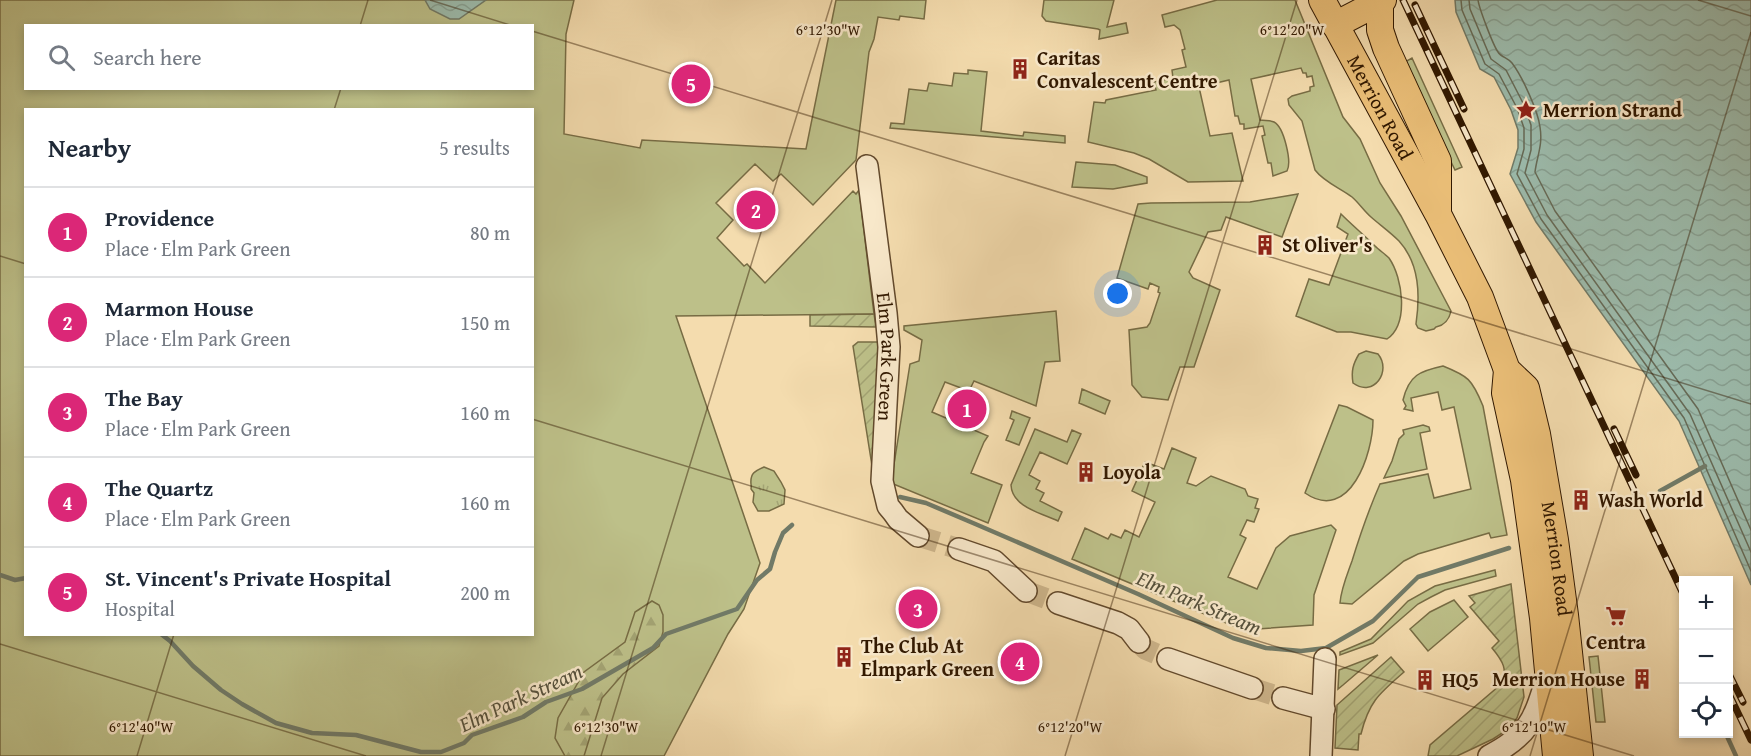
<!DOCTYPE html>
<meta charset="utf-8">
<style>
body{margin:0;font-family:"Gentium Book Plus",serif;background:#f6f6f7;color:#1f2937}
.controls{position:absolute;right:18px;bottom:18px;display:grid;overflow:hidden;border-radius:0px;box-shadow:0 3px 9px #0003}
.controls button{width:54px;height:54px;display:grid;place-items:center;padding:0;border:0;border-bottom:2px solid #e0e1e3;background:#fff;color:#1f2937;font:30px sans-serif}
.you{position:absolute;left:1118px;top:294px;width:21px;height:21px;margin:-15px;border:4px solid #fff;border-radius:50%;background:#1a73e8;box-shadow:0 0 0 9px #1a73e833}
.badge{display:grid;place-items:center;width:39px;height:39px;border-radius:50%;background:#db2777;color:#fff;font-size:20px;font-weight:700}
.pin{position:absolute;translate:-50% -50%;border:3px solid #fff;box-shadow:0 2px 6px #0006}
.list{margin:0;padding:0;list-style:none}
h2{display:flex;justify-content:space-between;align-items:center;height:78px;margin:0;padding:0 24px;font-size:26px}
h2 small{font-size:20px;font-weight:400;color:#747a83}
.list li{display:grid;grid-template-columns:39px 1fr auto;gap:18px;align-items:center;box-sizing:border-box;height:90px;padding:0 24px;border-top:2px solid #e0e1e3}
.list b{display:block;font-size:22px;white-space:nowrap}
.list p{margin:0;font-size:20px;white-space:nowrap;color:#747a83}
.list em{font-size:20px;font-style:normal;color:#747a83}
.icon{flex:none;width:33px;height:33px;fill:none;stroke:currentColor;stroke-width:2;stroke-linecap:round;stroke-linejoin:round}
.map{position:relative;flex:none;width:1751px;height:756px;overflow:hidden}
.search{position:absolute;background:#fff;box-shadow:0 3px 9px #0003;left:24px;top:24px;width:510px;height:66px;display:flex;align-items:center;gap:15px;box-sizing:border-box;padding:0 21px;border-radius:0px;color:#747a83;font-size:22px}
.panel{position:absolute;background:#fff;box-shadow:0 3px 9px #0003;left:24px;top:108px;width:510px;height:528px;border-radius:0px}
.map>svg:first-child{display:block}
.grass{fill:#bdc089;stroke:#776c44;stroke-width:1.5;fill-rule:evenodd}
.forest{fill:url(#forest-firs);stroke:#776c44;stroke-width:1.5}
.park{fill:url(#park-tufts);stroke:#776c44;stroke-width:1.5}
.garden{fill:url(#garden-furrows);stroke:#776c44;stroke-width:1.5}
.water{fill:url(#water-waves);stroke:#717a67;stroke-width:1.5}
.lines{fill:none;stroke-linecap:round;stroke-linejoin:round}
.shore{stroke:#666a56;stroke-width:1.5}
.stream{stroke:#717a67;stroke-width:4.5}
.minor-tunnel{stroke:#cdb58b;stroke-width:21;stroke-dasharray:21 10;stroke-linecap:butt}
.minor-casing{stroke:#62492c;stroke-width:24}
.major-casing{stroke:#311800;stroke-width:28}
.minor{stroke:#f8e8ca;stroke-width:21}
.major{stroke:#eabe77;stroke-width:26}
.rail-casing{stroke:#311800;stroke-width:7}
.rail{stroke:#f8e8ca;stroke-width:4.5;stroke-dasharray:14;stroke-linecap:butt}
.ticks{fill:none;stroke:#311800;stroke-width:1.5;stroke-opacity:0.45}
.labels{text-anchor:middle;stroke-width:5;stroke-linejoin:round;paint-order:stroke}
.poi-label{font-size:20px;font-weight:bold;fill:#311800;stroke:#f8e8ca;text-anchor:start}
.street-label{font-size:20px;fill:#311800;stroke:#f8e8ca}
.water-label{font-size:21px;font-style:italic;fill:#56513c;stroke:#f8e8ca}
.ticks-label{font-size:15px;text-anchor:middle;fill:#311800;stroke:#f8e8ca;stroke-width:5;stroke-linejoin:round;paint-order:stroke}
</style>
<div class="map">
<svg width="1751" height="756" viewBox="0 0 1751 756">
<defs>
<pattern id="forest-firs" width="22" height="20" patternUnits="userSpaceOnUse" patternTransform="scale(1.5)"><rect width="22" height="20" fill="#bdc089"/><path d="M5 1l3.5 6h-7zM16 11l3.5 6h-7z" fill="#a3a474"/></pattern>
<pattern id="park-tufts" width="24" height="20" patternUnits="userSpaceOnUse" patternTransform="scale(1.5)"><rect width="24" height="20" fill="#bdc089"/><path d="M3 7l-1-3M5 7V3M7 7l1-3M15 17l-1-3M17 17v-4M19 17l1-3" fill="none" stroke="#a3a474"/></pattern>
<pattern id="garden-furrows" width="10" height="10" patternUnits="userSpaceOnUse" patternTransform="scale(1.5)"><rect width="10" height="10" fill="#bdc089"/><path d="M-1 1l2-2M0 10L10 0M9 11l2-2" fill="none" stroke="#a3a474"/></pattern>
<pattern id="water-waves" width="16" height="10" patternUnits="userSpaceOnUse" patternTransform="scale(1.5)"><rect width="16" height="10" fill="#9cbbac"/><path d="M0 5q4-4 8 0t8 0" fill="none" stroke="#87a092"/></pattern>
</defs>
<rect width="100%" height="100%" fill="#f4dcae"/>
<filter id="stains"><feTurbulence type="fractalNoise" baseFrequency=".00333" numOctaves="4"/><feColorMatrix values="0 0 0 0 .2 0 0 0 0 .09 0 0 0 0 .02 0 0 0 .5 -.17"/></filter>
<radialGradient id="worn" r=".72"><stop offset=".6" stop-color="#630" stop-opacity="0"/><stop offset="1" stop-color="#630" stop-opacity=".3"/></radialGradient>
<path class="grass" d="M0 0H574L566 34 564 134 640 148 642 140 806 149 836 0H926L924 19 900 16 899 20 878 17 874 39 869 52 856 160 813 205 781 174 773 181 755 164 716 203 733 220 717 238 744 266 747 264 765 283 853 191 856 194 859 190 874 314 676 316 760 563 744 609 728 634 664 756H0ZM26 26H532V88H26ZM26 110H532V634H26Z
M1044 0H1114L1107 27 1126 23 1128 33 1099 39 1100 30 1098 29 1046 21 1042 16Z
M1217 0H1295L1343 117 1360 139 1380 183 1401 216 1451 311C1449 320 1445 325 1436 327L1434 329 1426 331 1418 328 1416 324C1420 296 1420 264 1399 241 1390 232 1380 225 1371 217 1364 211 1359 203 1352 197 1340 188 1324 182 1315 170L1302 121 1289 105 1288 99 1292 96 1310 91V87L1314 86 1312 76 1307 77 1306 73H1303L1301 68 1251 79 1260 120C1265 121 1270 120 1274 122 1284 127 1292 162 1287 171L1273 176 1271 163H1268L1262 136 1265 135 1263 126 1244 129V124H1240L1238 116H1235L1229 80 1199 87 1210 136 1232 133 1243 181 1188 182 1149 159 1134 153 1088 142 1094 102 1105 103 1106 100 1156 90 1154 82 1173 78 1172 70 1186 67 1182 50 1185 49 1180 30 1174 25 1165 27 1162 15Z
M1412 58 1462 167 1455 170 1403 63Z
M968 70 987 72 981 131 1023 136 1024 132 1065 136V143L890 128 891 123 904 124 909 89 927 91 929 83 952 86 954 73 968 74Z
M1076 162 1115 165 1147 177V183L1113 189 1072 187Z
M1298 194 1282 237 1226 217 1221 230 1208 232 1189 272 1193 278 1220 290 1194 367H1180L1168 400 1142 397 1132 385 1129 330 1147 327 1150 323 1160 293 1158 292 1159 287 1150 283 1148 289 1117 278 1138 204 1151 203 1250 202Z
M1341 214C1352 225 1364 235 1375 246 1379 250 1385 254 1389 258 1403 278 1409 324 1387 339L1351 332H1337L1296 316 1309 279 1329 285 1348 234 1337 227Z
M1056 311 1060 361 1045 362 1036 406 974 381 969 391 945 382 932 412 988 436 984 442 971 473 1002 485 988 523 891 483 910 364 919 361 922 340 904 330V326Z
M1366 351 1378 354C1392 371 1374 398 1353 383 1351 371 1353 364 1359 354Z
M1443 366C1468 376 1472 379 1483 406L1507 535 1491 538 1489 533 1418 554 1404 561 1352 604 1340 603C1341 589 1347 575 1352 561 1360 535 1369 509 1380 484L1428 474 1434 498 1471 489 1454 407 1442 410 1438 392 1411 398 1413 411 1404 409 1406 406 1403 400C1409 375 1420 371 1443 366Z
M1082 389 1110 401 1105 414 1079 403Z
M1339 405 1347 407 1373 420C1373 453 1350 524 1305 493Z
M1012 411 1030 418 1019 445 1006 440 1014 420 1010 418Z
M1423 425 1429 427 1430 431 1420 433 1427 469 1384 478 1392 461 1399 439 1404 434 1403 430Z
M1035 429 1067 442 1072 430 1081 434 1067 464 1040 452 1029 475 1040 481 1036 489 1044 493 1040 501 1062 512 1058 521C1041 513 1012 507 1011 485Z
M1172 448 1196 458 1187 483 1196 486 1211 476 1245 489 1248 496 1258 499 1255 508 1259 509 1254 522 1247 520 1240 535 1246 538 1228 577 1257 589 1276 548 1290 536 1331 525 1336 530 1314 595 1313 625 1243 630 1072 559 1085 528 1108 539 1111 534 1121 538 1125 530 1139 537 1155 502 1132 491 1145 462 1164 469Z
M1495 570 1496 576 1445 590 1431 597 1418 604 1373 643 1340 655V652L1371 639 1408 601 1435 586Z
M1454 600 1468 617 1428 651 1410 629 1430 612Z
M1378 655 1343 685 1338 689 1339 670Z
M1598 656 1605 722H1596L1589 657Z"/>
<path class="forest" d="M652 601 659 605 663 615V632L659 646 623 674 602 698 584 756H565L555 738 558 718 584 672 625 642 635 612Z"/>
<path class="park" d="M764 467 774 471 781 482 785 490 784 504 769 511H758L753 502 754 493C749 486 752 492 751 484 750 473 755 471 764 467Z"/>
<path class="garden" d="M874 314 876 327 810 326V315Z
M858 342H881L873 472 853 346Z
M1511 584 1524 697 1517 718 1510 728 1493 739 1457 756H1428L1430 745 1499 686C1510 671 1502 660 1492 648L1499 641 1470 607 1475 603 1469 596Z
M1391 657 1404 672C1380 693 1369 701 1361 734H1359L1358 750 1335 748 1337 705Z"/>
<path class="water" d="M425 0H486L459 19H450L430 9Z
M1455 0H1751V585L1679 421 1536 222 1510 174 1518 148V130L1511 110 1494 77 1480 69 1456 12Z"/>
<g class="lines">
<path class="shore" d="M1461 0 1462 10 1485 64 1499 74 1517 108 1524 128V149L1517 174 1541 219 1684 418 1751 571
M1469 0 1470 9 1491 59 1506 70 1524 105 1531 125V150L1525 173 1547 215 1690 414 1751 552
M1478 0C1479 8 1493 45 1498 52 1501 57 1508 58 1512 63 1522 76 1538 111 1540 127 1543 145 1537 156 1535 172L1555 211 1698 409 1751 530"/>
<path class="stream" d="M1660 491 1705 466
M900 497 926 503 973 523 1138 594 1233 638 1266 648 1301 651 1326 648 1373 621 1418 577 1509 548
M0 575 15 580 26 578
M161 634 170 641 193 666 221 690 242 704 276 723 312 733 356 735 421 752H441L464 743 472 735 523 717 546 702 582 689 653 648 666 634 737 609 757 580 770 569 775 552 783 533 792 525
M1726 734 1736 756"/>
<path class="minor-tunnel" d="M918 536 959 549
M1026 591 1058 603
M1139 642 1145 649 1168 659
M1252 688 1283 698"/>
<g class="minor-casing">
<g id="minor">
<path id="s1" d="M867 166 886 313 889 347 882 481 888 506 893 512 898 519 918 536"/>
<path d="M959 549 994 561 1026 591"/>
<path d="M1058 603 1118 623 1129 629 1139 642"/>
<path d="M1168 659 1252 688"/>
<path d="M1283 698 1324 709"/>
<path d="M1321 756 1325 659"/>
<path d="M1489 756C1530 735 1534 719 1547 678"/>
</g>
</g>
<g class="major-casing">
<g id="major">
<path id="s2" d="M1322 0 1438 214 1480 297 1507 370 1526 388 1537 434 1555 540 1565 615 1580 756"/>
<path d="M1380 2V30L1386 48 1438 161V211"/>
<path d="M1335 25 1383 0"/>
<path d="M1507 370 1505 393 1524 480 1533 545 1543 618 1556 756"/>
</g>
</g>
<use href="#minor" class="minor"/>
<use href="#major" class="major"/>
<g class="rail-casing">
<path id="rail" d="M1403 0 1684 596
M1415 5 1464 109
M1614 429 1636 475
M1728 672 1743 702
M1728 692 1751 740"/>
</g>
<use href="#rail" class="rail"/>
</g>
<path class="ticks" d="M430 0 513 26M1698 0 1751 16M360 26 368 0M532 31 1751 404M334 110 341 88M0 256 26 264M532 419 1634 756M0 644 366 756M137 756 174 634M601 756 832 0M1065 756 1297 0M1530 756 1751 32"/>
<defs>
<g id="building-bare" transform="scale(1.62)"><path d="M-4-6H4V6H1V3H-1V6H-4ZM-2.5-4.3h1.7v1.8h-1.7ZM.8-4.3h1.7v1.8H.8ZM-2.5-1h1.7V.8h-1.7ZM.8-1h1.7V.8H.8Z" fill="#8f2418" stroke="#f8e8ca" stroke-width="2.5" paint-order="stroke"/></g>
<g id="sight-bare" transform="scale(1.62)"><path d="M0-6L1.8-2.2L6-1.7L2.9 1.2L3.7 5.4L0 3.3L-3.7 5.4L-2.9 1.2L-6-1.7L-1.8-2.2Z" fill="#8f2418" stroke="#f8e8ca" stroke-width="2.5" paint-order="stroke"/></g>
<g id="supermarket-bare" transform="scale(1.62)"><path d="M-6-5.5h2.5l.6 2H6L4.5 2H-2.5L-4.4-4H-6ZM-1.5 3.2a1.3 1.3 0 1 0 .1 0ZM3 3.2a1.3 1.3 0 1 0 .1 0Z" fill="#8f2418" stroke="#f8e8ca" stroke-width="2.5" paint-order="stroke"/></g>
</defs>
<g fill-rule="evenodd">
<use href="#building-bare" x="1020" y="69"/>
<use href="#sight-bare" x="1526" y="110"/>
<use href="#building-bare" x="1265" y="245"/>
<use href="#building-bare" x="1086" y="472"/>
<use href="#building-bare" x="1581" y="500"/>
<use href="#supermarket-bare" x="1616" y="616"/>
<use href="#building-bare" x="844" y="657"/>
<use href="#building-bare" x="1642" y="679"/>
<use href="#building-bare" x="1425" y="680"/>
</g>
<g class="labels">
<g class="poi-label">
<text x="1037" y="65">Caritas<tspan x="1037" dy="23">Convalescent Centre</tspan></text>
<text x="1543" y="117">Merrion Strand</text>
<text x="1282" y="252">St Oliver's</text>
<text x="1103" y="479">Loyola</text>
<text x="1598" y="507">Wash World</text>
<text x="1616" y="649" text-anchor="middle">Centra</text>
<text x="861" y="653">The Club At<tspan x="861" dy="23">Elmpark Green</tspan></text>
<text x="1625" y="686" text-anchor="end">Merrion House</text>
<text x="1442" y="687">HQ5</text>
</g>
<g class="street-label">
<text dy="7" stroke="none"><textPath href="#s2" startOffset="122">Merrion Road</textPath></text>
<text dy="7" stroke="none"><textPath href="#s1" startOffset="192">Elm Park Green</textPath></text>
<text dy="7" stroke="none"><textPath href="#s2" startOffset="614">Merrion Road</textPath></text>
</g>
<g class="water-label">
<text transform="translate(1199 603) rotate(23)" y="7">Elm Park Stream</text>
<text transform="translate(521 698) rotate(-25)" y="7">Elm Park Stream</text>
</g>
</g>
<g class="ticks-label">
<text x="828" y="35">6°12'30"W</text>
<text x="1292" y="35">6°12'20"W</text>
<text x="141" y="732">6°12'40"W</text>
<text x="606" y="732">6°12'30"W</text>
<text x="1070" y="732">6°12'20"W</text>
<text x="1534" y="732">6°12'10"W</text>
</g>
<rect width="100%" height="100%" filter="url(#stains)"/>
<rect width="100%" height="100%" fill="url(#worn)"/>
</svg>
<div class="controls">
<button>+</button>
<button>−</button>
<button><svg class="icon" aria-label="locate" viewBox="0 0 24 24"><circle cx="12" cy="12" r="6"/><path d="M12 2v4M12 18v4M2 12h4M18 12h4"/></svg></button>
</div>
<div class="you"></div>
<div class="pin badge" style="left:967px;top:409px">1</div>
<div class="pin badge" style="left:756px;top:210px">2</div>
<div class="pin badge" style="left:918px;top:609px">3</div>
<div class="pin badge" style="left:1020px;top:662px">4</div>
<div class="pin badge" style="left:691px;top:84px">5</div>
<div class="search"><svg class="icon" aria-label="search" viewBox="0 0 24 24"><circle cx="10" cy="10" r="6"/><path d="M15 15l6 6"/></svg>Search here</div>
<section class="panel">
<h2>Nearby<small>5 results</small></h2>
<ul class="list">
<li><span class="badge">1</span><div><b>Providence</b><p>Place · Elm Park Green</p></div><em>80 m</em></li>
<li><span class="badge">2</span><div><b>Marmon House</b><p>Place · Elm Park Green</p></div><em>150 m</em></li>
<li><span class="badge">3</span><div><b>The Bay</b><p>Place · Elm Park Green</p></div><em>160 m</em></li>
<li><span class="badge">4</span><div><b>The Quartz</b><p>Place · Elm Park Green</p></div><em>160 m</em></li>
<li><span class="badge">5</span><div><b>St. Vincent's Private Hospital</b><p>Hospital</p></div><em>200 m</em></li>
</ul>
</section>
</div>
